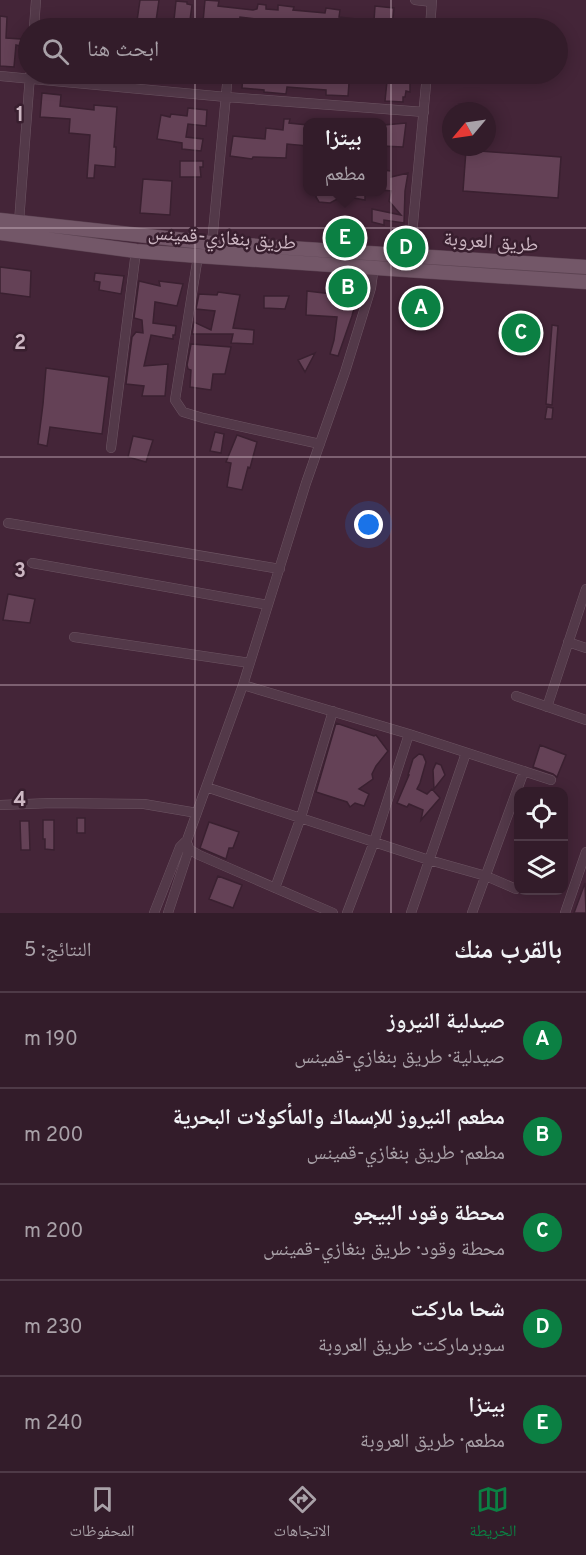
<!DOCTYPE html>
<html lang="ar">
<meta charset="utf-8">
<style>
body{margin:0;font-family:Overpass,"Noto Naskh Arabic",sans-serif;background:#3b2532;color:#f1f3f6;direction:rtl}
.controls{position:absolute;right:18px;bottom:18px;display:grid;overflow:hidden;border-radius:12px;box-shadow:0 3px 15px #0003}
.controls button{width:54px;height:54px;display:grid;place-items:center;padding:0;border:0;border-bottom:2px solid #4e3a47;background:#331c2a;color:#f1f3f6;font:30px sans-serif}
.compass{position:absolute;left:442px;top:102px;width:54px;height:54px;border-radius:50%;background:#331c2a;box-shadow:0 3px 15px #0003;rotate:241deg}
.you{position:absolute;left:369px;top:525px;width:21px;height:21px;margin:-15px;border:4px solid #fff;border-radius:50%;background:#1a73e8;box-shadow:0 0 0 9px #1a73e833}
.badge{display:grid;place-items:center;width:39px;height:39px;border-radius:50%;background:#0b8043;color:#fff;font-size:20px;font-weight:700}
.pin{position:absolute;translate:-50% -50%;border:3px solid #fff;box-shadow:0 2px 6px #0006}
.popup{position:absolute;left:303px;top:118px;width:84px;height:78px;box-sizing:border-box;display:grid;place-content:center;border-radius:12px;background:#331c2a;filter:drop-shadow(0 2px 4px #0005);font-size:20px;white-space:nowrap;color:#a9a1a8}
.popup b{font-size:22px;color:#f1f3f6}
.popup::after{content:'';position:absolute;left:50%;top:100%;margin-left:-12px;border:12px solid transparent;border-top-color:#331c2a}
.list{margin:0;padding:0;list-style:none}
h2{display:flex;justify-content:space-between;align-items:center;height:78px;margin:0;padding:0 24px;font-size:26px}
h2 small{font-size:20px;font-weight:400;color:#a9a1a8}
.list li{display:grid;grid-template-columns:39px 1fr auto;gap:18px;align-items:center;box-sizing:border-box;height:96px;padding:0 24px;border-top:2px solid #4e3a47}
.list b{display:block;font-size:22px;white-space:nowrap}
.list p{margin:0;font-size:20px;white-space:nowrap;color:#a9a1a8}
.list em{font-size:20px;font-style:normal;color:#a9a1a8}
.icon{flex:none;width:33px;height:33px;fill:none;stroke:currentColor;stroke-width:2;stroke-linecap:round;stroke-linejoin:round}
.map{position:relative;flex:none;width:586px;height:913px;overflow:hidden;direction:ltr}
.search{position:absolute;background:#331c2a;box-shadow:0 3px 15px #0003;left:18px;right:18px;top:18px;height:66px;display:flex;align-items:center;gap:15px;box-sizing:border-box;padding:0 21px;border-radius:33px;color:#a9a1a8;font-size:22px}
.sheet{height:558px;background:#331c2a}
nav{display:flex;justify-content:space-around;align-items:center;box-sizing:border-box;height:84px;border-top:2px solid #4e3a47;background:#331c2a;font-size:16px;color:#a9a1a8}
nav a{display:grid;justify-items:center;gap:3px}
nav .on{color:#0b8043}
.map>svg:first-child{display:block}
.building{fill:#644156;stroke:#3a2030;stroke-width:1.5}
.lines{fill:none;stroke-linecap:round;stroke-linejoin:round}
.street-casing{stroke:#6d5563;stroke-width:10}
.primary-casing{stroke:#5c4352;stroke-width:15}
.street{stroke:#533949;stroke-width:9}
.primary{stroke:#735768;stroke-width:14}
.grid{fill:none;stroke:#cdb7c3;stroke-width:1.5;stroke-opacity:0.55}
.labels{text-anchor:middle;stroke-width:5;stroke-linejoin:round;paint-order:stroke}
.street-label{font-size:20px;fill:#cdb7c3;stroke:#381e2e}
.grid-label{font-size:20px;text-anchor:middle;font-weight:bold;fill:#cdb7c3;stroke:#381e2e;stroke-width:5;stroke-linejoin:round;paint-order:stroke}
</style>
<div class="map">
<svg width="586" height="913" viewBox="0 0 586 913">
<rect width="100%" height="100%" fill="#442538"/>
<path class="building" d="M140 0H159L155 28H136Z
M205 0 219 1 218 6 253 10 257 9 258 4 266 5V9L278 10V5L294 7 293 10 325 13 326 8 340 10 339 17 374 21 375 6 394 8 392 28H286L256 24V19L240 17 239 26 203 22Z
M176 1 187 2V4L192 5 190 20H174Z
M0 16 7 17 6 38 21 39 20 46 16 45 14 67 0 66Z
M162 74H179V81L162 80Z
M243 75 296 79V76L337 81V82L349 83 348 96 326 95V90L287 87 286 94 264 92V90L242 88Z
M387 81 410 83V92L406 91 405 97H403V102L385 101Z
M42 93 61 95 60 106 94 110V105L117 107 114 147H116L115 167 95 165 94 178H87L90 135 69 133 70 119 40 117Z
M188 108 207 110 206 126 188 124 186 137 203 139 201 151 182 149V143L157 139 161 115 170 117 171 114 187 116Z
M284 119H290L289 123 308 125V146L287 144 286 158 253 157 252 159 230 156 233 136 265 139 266 128 283 130Z
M406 123 403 147 382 146 384 125Z
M466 150 561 157 558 198 463 191Z
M180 161H203V167H200L201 177H180Z
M383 170 391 171V177L408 173 405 191 404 223 384 220V225L372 222V209L401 215 389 201 391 191 382 190Z
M143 179 172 181 170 215 140 213Z
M317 192H365V200L343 196 330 203 319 202 316 197Z
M0 267 31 271 30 297 0 293Z
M95 273 124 276 121 294 99 290 100 282 94 281Z
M139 281 160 286 159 281 183 284 177 306 155 302 153 323 176 326 175 335H173V339L151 335 144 366 168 364 165 396H142L144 386 126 384 132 337 136 332 143 333 142 320 134 318Z
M307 291 357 297 352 316 338 356 330 354 334 340 337 317 306 315Z
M218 292 240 295 233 328 254 330 253 344 231 343 233 334H192L194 322 211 330 215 311 196 309 199 294 217 295Z
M264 296H289L285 309 264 308Z
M552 325 558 326 552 405 546 404Z
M191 344 231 347 225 374H213L211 390 190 387 191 370 188 369 187 365Z
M315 353 305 372 298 360Z
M46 368 109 377 102 434 50 427 47 446 38 444 43 404Z
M547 407 553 408 552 419H545Z
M215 432 224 434 221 453 210 451Z
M237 435 257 442 250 468 248 467 242 490 227 487 231 463 226 462Z
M133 436 153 440 146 462 128 457Z
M8 594 35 599 30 623 3 620Z
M336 723 374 736 376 735 388 751 376 766 372 774 373 779 359 789 369 794 364 806 355 803 350 807 347 802 316 792Z
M540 745 566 755 557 777 553 774 533 767Z
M419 754 423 755 426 762 420 783 417 789 427 794 432 789 440 798 421 820 423 810 409 804 407 807 397 803 409 775H408L413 759Z
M436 763 441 765 445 775 434 789 433 770Z
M77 818H85V833H77Z
M43 820H54V850L45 849V839H43Z
M20 821H29L30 850H21Z
M209 822 239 832 233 848H229L226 859 200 848Z
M218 876 242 885 233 908 209 899Z
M585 883 586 913H574L578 902Z"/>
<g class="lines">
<g class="street-casing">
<path id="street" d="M415 0 432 2
M177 27 186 28
M34 28 36 0
M430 28 432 0
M0 76 226 97 424 112
M19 222 30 75
M212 243 228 74
M198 256 175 400 183 412 203 418 320 444
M410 256 427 74
M111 448 136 251
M8 523 280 569
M32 563 268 605
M74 637 250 663
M568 642 586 648
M243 685 409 734 551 780
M516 696 586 720
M547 707 586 589
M206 787 429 860 486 876 516 889
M0 805 52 803 144 804 197 813
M182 845 199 855 333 913
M275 888 301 817 333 711
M154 913 180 847 187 840 243 685 306 483 345 372 371 288 374 265
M168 913 189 849 188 845
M347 913 374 842 409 734
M411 913 466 753
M472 913 524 771
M565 913 586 852"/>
</g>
<g class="primary-casing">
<path id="primary" d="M0 220 212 243 586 267
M0 233 136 251 198 256 586 282"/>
</g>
<use href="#street" class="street"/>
<use href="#primary" class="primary"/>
</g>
<path class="grid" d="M195 0V28M391 0V28M195 74V913M391 74V913M0 228H586M0 457H586M0 685H586"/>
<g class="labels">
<g class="street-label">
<text transform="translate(222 237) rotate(4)" y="7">طريق بنغازي-قمينس</text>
<text transform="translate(491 241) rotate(4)" y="7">طريق العروبة</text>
</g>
</g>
<g class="grid-label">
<text x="20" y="121">1</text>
<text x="20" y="349">2</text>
<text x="20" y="577">3</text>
<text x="20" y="806">4</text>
</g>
</svg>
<div class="controls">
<button><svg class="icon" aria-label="locate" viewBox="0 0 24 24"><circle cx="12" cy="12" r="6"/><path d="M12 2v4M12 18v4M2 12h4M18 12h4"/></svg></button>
<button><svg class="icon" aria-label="layers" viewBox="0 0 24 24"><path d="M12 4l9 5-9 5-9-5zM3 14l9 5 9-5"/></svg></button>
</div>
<svg class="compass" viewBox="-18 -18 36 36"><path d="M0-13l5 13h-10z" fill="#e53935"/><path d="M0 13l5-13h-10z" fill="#a9a1a8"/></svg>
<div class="you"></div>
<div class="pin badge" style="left:421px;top:308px">A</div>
<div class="pin badge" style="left:348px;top:288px">B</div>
<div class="pin badge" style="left:521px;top:333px">C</div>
<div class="pin badge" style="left:406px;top:248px">D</div>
<div class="pin badge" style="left:345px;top:238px">E</div>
<div class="popup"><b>بيتزا</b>مطعم</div>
<div class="search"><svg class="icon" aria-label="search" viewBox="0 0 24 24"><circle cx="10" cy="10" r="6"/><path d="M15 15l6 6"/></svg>ابحث هنا</div>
</div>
<section class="sheet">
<h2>بالقرب منك<small>النتائج: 5</small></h2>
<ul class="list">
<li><span class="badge">A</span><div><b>صيدلية النيروز</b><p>صيدلية · طريق بنغازي-قمينس</p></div><em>190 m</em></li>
<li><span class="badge">B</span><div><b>مطعم النيروز للإسماك والمأكولات البحرية</b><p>مطعم · طريق بنغازي-قمينس</p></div><em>200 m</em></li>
<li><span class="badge">C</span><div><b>محطة وقود البيجو</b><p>محطة وقود · طريق بنغازي-قمينس</p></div><em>200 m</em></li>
<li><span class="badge">D</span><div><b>شحا ماركت</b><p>سوبرماركت · طريق العروبة</p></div><em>230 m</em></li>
<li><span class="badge">E</span><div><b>بيتزا</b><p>مطعم · طريق العروبة</p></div><em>240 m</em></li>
</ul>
</section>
<nav>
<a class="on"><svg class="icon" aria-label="map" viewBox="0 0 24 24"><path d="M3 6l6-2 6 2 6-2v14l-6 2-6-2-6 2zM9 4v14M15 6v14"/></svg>الخريطة</a>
<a><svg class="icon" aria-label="directions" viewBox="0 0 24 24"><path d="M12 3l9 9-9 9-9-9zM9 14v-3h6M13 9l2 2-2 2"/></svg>الاتجاهات</a>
<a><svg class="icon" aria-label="saved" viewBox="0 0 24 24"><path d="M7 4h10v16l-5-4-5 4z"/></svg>المحفوظات</a>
</nav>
